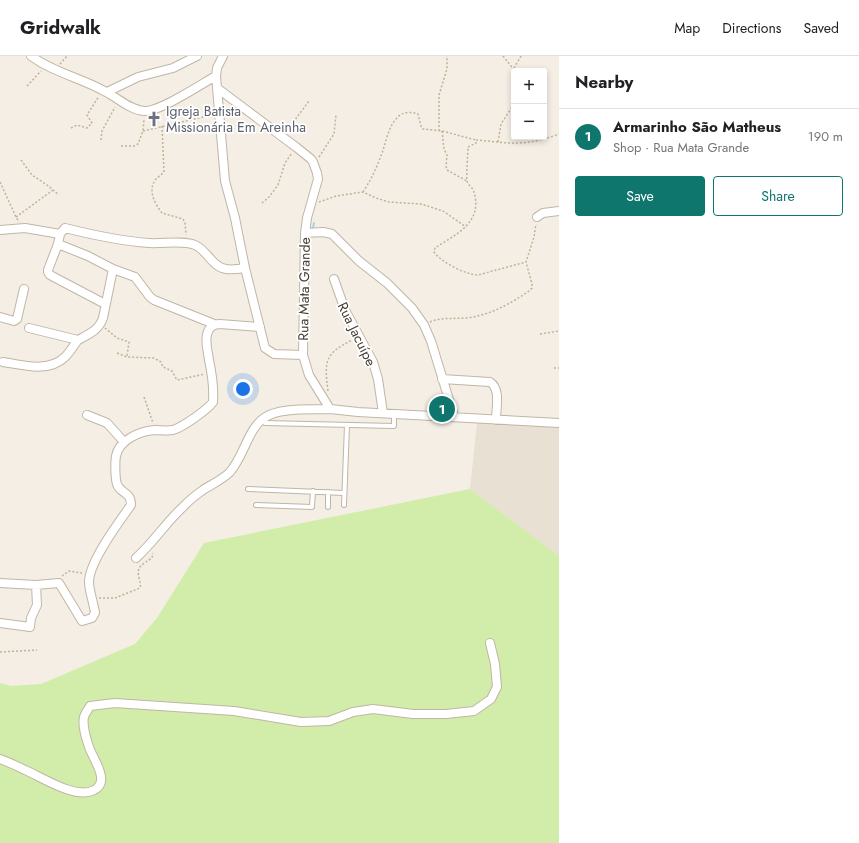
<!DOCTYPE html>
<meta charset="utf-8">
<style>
body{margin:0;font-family:Jost,sans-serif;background:#f2f2f2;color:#202124}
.controls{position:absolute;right:12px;top:12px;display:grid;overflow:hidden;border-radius:4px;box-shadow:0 2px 6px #0003}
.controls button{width:36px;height:36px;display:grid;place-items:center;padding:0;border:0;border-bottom:1px solid #e0e0e0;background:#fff;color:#202124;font:20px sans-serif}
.you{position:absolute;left:243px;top:333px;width:14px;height:14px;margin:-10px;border:3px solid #fff;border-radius:50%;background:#1a73e8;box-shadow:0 0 0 6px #1a73e833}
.badge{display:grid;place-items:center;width:26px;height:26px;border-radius:50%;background:#0f766e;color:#fff;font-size:13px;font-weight:700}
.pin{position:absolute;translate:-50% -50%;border:2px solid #fff;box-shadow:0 1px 4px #0006}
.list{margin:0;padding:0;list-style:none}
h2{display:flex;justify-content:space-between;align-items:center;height:52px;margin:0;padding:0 16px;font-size:17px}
h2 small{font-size:13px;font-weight:400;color:#757577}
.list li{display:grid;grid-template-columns:26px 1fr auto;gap:12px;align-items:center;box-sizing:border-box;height:56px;padding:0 16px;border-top:1px solid #e0e0e0}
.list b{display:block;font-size:15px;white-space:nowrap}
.list p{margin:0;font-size:13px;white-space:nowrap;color:#757577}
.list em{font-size:13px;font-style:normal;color:#757577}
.actions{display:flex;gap:8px;padding:12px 16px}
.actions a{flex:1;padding:9px 0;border:1px solid #0f766e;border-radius:4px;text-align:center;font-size:14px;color:#0f766e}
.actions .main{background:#0f766e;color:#fff}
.map{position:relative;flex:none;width:559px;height:787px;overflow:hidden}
header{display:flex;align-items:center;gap:24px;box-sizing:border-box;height:56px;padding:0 20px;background:#fff;border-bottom:1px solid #e0e0e0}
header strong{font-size:19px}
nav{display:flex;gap:22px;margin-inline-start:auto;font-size:14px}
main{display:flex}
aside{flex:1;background:#fff}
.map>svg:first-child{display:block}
.residential{fill:#e8e0d2}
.green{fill:#d2eca9}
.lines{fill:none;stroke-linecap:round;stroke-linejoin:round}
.stream{stroke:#9bd6f7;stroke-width:2}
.lane-casing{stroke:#c0b6a6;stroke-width:6}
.street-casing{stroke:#c0b6a6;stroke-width:10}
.path{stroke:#c3b196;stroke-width:1.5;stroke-dasharray:2 2;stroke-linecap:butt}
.lane{stroke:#fff;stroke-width:4}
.street{stroke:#fff;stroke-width:8}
.labels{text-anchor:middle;stroke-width:3.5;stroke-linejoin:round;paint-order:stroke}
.worship-label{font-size:14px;fill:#5b616d;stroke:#fff;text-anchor:start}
.street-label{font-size:14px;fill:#473e34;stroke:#fff}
</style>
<header>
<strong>Gridwalk</strong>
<nav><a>Map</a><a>Directions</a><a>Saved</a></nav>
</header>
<main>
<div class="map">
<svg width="559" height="787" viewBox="0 0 559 787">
<rect width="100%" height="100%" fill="#f4eee5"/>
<path class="residential" d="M477 367 559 371V500L470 433Z"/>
<path class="green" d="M470 433 559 500V787H0V627L11 630 41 628 135 588 157 562 204 487Z"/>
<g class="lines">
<path class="stream" d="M313 172 314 167"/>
<g class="lane-casing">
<path id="lane" d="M265 367 394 370V358
M248 433 344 437
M256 449 312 451 313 435
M344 449 347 369
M328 451V436"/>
</g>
<g class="street-casing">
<path id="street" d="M31 0C54 17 82 22 106 36 118 42 130 54 144 55 160 56 201 28 216 20
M223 0 217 12 216 20 225 125 235 162 245 212 265 292 274 298 303 299
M217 32 296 91 311 103 313 106 317 117 318 123 307 162 305 177 303 299 309 319 330 353 358 356 559 367
M107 36 138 21 173 12 197 0
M537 161 543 157 559 155
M0 174 25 172 60 178 65 172C93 179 120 185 149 187 163 188 183 184 195 189 207 194 212 211 226 213 232 214 239 213 245 212
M305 177 323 176 332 178 359 205 387 227 412 252 424 269 431 285 454 360
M60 178 58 188 88 200 113 213 135 221 150 241 154 244 214 268
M58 188 48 214V216L50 219 105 248
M334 223 345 254 373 306 378 323 383 357
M0 261 14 265 17 263 24 233
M29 272 78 284C89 278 99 274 103 262L113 213
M3 306C23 309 48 317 65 301 70 296 74 289 78 284
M442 323 490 326C501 333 496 352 496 364
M87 359 107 367 124 386
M136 502C155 485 166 466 184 450 189 444 196 439 203 434 212 428 222 424 230 416 244 400 248 373 264 362 279 351 311 354 330 353
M0 527 36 529 59 527 82 565 92 562 95 557C94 548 89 535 89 526 89 506 119 466 131 449 131 435 120 438 117 428 115 423 115 405 116 400 119 384 140 375 155 374 161 374 167 375 173 374 183 371 207 354 213 346 214 332 212 318 209 304 208 296 205 287 207 279 208 272 213 268 220 268L260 271
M0 567 30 571 31 562 37 549 36 529
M0 703C8 706 17 710 25 714 42 721 76 744 94 734 111 726 93 703 89 691 86 682 82 670 84 661 85 657 88 654 90 650L115 647 234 655 301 666 329 665 353 656 373 653 413 658H446L474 655 491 643 497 631 495 608 490 587"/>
</g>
<path class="path" d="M503 0 515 15
M60 8 67 0
M514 12 521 0
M27 30 41 15
M514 48 501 68 498 86C520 89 538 86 559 78
M162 70 164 116C161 119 158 121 156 123 147 134 155 148 162 157L183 163 185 167 186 179
M71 72 77 69 87 72 92 67 87 59 99 40
M143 75 212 59
M439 75V39L447 13V0
M442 75 444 93 447 99 446 110 447 114 467 125
M286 76 309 45
M101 84 102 75 115 51
M498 86 476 84V87L468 91C468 97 466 122 467 125 468 129 473 132 474 136 483 167 456 178 435 192L434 196C441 206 466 219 478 219L526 206
M121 90H134L138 88 143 75 144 63
M319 101 334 78 336 59
M21 104 32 119 47 129 59 139
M0 126 16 161 19 166
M363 136C371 124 377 111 382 97 386 86 388 72 396 63 401 56 410 55 418 58L421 70 423 73 442 75 476 84
M319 146 336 140 363 136 376 142 389 146 421 148 443 155 466 171
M262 147 269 141 278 129 285 107 292 97
M16 161 53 134
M430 266C441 261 454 263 467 262 490 259 510 248 529 235L532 232V228L526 206 534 181 536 168
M105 272 117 282 129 286 127 300
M540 278 559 275
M117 297 127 301 154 302 161 306 163 311 172 315 177 324 205 318
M554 312H559
M328 335C324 304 325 298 352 284
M144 341 153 367
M62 520 69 515 82 517
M99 542H115L140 532C141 529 140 526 139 522 136 510 142 509 152 502L153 497
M0 596 37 594"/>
<use href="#lane" class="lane"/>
<use href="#street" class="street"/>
</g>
<defs>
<g id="church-bare" transform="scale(1.2)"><path d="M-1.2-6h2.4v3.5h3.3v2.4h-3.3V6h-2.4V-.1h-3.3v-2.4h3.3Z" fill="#6b7280" stroke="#fff" stroke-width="2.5" paint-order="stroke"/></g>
</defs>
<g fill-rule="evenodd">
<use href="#church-bare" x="154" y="63"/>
</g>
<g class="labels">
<g class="worship-label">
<text x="166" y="60">Igreja Batista<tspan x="166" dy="16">Missionária Em Areinha</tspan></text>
</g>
<g class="street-label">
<text transform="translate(304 233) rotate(-89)" y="5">Rua Mata Grande</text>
<text transform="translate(357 278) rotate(64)" y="5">Rua Jacuípe</text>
</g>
</g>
</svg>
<div class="controls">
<button>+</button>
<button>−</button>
</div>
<div class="you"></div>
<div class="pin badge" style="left:442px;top:353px">1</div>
</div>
<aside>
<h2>Nearby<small></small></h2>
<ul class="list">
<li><span class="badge">1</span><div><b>Armarinho São Matheus</b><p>Shop · Rua Mata Grande</p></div><em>190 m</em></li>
</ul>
<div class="actions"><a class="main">Save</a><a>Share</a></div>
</aside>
</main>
